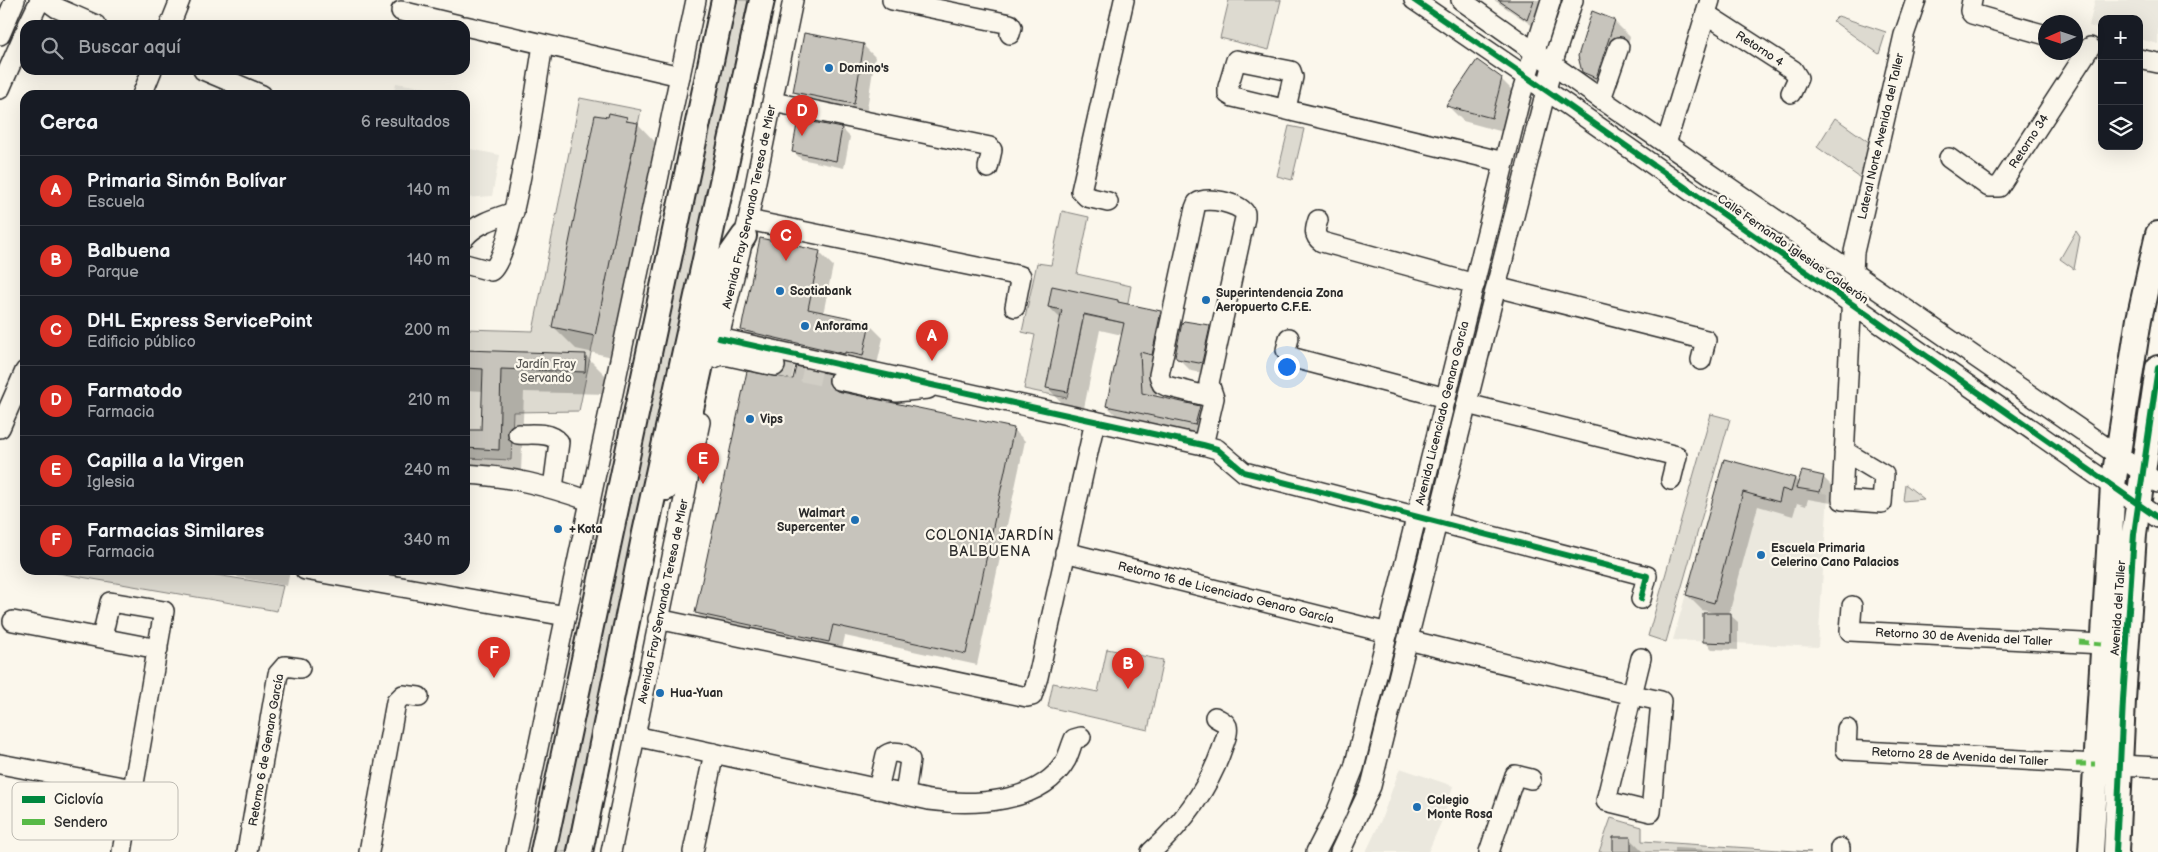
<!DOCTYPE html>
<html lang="es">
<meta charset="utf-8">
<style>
body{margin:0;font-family:"Balsamiq Sans",sans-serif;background:#242831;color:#f1f3f6}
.controls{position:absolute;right:15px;top:15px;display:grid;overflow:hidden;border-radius:10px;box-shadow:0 5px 20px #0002}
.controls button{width:45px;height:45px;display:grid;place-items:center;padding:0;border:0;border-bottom:1px solid #363941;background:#171b24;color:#f1f3f6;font:25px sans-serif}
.compass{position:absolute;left:2038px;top:15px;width:45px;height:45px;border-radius:50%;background:#171b24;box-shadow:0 5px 20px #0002;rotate:267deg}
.you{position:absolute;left:1286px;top:366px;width:18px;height:18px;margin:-12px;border:4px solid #fff;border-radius:50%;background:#1a73e8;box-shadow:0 0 0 8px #1a73e833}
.badge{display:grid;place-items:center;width:32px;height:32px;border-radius:50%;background:#d93025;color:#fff;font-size:16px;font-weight:700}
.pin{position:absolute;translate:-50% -41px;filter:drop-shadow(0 1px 2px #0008)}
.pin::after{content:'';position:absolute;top:26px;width:18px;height:15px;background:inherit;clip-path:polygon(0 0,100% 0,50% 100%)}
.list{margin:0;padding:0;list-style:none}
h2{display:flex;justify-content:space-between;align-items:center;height:65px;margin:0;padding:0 20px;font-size:21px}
h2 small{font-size:16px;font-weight:400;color:#9ea1a6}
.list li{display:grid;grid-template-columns:32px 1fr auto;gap:15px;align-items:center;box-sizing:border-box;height:70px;padding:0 20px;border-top:1px solid #363941}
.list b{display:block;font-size:19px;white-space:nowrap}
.list p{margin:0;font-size:16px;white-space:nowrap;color:#9ea1a6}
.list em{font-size:16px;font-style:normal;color:#9ea1a6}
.icon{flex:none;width:28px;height:28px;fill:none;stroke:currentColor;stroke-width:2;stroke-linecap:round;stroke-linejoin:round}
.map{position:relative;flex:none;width:2158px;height:852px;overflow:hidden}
.search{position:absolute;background:#171b24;box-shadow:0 5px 20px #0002;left:20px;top:20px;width:450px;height:55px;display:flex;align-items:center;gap:12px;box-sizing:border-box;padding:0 18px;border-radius:15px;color:#9ea1a6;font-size:19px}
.panel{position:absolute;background:#171b24;box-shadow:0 5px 20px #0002;left:20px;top:90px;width:450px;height:485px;border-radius:15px}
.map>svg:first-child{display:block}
.built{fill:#ebe8de}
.green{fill:#dddad0;stroke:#84827e}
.shadow{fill:#0003}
.building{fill:#c7c4bc;stroke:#2b2b2b}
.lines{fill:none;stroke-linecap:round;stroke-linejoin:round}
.minor-tunnel{stroke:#d1cec5;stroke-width:19;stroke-dasharray:19 9;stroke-linecap:butt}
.minor-casing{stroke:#2b2b2b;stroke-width:22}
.major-casing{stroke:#2b2b2b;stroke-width:28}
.minor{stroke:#fbf7ec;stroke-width:19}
.major{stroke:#fbf7ec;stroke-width:24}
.quiet{stroke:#58b947;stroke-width:5;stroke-dasharray:10 5;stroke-linecap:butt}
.cycleway-casing{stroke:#fbf7ec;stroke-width:9}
.cycleway{stroke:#00873e;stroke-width:6}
.poi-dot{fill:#1f6fb2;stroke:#fbf7ec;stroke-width:2}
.labels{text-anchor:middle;stroke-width:4.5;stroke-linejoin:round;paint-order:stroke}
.street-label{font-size:12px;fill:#2b2b2b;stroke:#fbf7ec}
.poi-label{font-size:12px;font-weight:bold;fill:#2b2b2b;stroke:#fbf7ec;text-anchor:start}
.park-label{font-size:12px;fill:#585754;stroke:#fbf7ec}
.neighbourhood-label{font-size:14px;letter-spacing:1px;fill:#2b2b2b;stroke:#fbf7ec}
.key{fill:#fbf7ec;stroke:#bdbab2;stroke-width:1}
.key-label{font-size:14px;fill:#2b2b2b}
</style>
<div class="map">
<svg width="2158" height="852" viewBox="0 0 2158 852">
<rect width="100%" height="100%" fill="#fbf7ec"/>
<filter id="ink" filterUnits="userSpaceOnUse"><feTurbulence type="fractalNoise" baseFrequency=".02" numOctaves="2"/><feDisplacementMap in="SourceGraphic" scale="10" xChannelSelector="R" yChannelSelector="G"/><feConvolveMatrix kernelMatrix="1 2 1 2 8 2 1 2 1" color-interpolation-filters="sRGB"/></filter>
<g filter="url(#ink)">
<path class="built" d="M2095 0H2158V44L2139 39V19H2102V30L2089 26Z
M396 83 434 89 433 95H393Z
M465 148 500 155 492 196 465 198Z
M1724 459 1799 479 1802 471 1824 476 1820 492 1828 494 1818 647 1673 640Z
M1400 768 1453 786 1444 816 1428 852H1366L1381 820Z"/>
<path class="green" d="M734 0H748L566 852H547Z
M1229 0H1281L1269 50 1220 38Z
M1838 16 1886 32 1879 54 1833 21Z
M580 98 641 110 579 411 513 412 511 460 465 458V329L533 331Z
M1835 118 1873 145 1863 180 1817 147Z
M1289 126 1304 129 1292 180 1277 176Z
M1062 211 1089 217 1077 274 1131 286 1124 323 1084 315 1067 398 1024 389 1035 335 1022 332 1037 263 1051 265Z
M2076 231 2080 237 2074 269 2060 259Z
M1711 414 1730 419 1666 642 1648 636Z
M1905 484 1924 499 1903 501Z
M41 570H186L283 586 277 611Z
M1107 649 1163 660 1148 730 1048 707 1053 683 1098 692Z
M1611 818 1642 827V841L1811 852H1599Z"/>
<path class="shadow" d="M1494 0H1549L1539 30Z
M1614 21 1630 37 1612 93 1600 88 1584 71Z
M863 45 875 57 866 115 806 103 794 91Z
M1501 79 1517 95 1507 133 1463 121 1448 106Z
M626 118 631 123 638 124 660 147 617 358 576 349 553 326 609 119Z
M799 121 842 129 850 137 844 168 801 159 793 151Z
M819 252 833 266 823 314 869 324 883 338 876 369 756 344 742 330Z
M1118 301 1121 304 1161 312 1177 329 1155 368 1157 397 1199 407 1215 423 1211 441 1123 422 1107 406 1122 335 1100 330 1084 408 1063 404 1047 387 1061 319 1049 307Z
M1208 326 1221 338 1211 375 1191 371 1178 358Z
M465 352 585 355 608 378V394L524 392 521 472 465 470V431L482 432 484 391 465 390Z
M829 375 841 387 840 393 1013 429 1025 441 977 665 845 636 841 653 708 624 696 612 794 380Z
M1725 461 1795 479 1799 483 1823 477 1835 489 1831 503 1808 499 1806 506 1797 503 1793 516 1758 506 1729 614 1738 622V650L1712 649 1704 641 1715 613 1702 610 1687 595Z
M231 570H290L287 586 238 577Z
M1631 839 1644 852H1614Z
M1675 848 1751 852H1675Z"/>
<path class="building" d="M1498 0H1534L1527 20Z
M1592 11 1615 20 1596 78 1582 72 1578 56Z
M804 33 864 44 854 104 793 92Z
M1477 60 1502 78 1492 118 1446 106Z
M609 113 627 117 626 121 638 123 595 336 552 327 595 115 608 117Z
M798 119 842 128 836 161 792 152Z
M760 238 820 251 808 309 870 322 863 356 845 352V354L741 330Z
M1052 286 1118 300V302L1161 311 1152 355 1140 352 1142 393 1200 406 1195 425 1106 406 1124 323 1084 314 1068 392 1046 388 1062 310 1048 307Z
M1184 321 1209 325 1210 327 1202 362 1199 363 1177 359 1175 356 1182 323Z
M465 350 586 354 585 372 501 369 499 450 465 448V430H481L483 369 465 368Z
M796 366 830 374 829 384 837 391 1014 428 966 654 833 625 829 642 695 613 747 371 793 379Z
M1724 459 1795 478 1791 492 1782 489 1779 502 1743 492 1714 603 1686 595Z
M1802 471 1824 476 1820 492 1796 488Z
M1703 613H1731V643L1703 642Z
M1613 837H1631V852H1613Z"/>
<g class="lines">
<path class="minor-tunnel" d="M775 366 839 380"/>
<g class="minor-casing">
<g id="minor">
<path d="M46 0 57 8 96 25"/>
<path d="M892 0 1010 24 1012 27 1010 34"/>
<path d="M1414 0 1566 104 2158 518"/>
<path d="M1461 0 1601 99 2158 483"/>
<path d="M1972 0 1970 11 1972 14 2046 35"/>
<path d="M401 11 459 25"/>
<path id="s1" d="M1706 14 1793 70 1798 78 1791 93"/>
<path d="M28 25 40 0"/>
<path d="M170 25 180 0"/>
<path d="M465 26 680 76"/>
<path d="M0 35 15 0"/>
<path d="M2139 59 2158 63"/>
<path d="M203 70 262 95"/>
<path d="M0 89 25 32"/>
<path d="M142 95 152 70"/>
<path d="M1601 99 1619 47"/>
<path d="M773 102 990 147 992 150 988 168"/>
<path d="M1286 108 1293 77 1291 71 1236 60 1228 87V94L1233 97 1504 162"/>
<path d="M1666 144 1710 0"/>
<path id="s2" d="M1949 158 1989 187H1999L2090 47"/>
<path d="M1108 202 1087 197 1081 191 1124 0"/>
<path d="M748 220 1021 276 1015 307"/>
<path d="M1318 220C1315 229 1313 236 1322 242L1475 284"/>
<path d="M465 237C477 223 496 218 514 212"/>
<path d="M465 264 491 271C513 256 537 80 543 45"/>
<path d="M1496 287 1706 340 1701 360"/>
<path d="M719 338 1203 445 1217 449 1244 472 1647 576 1641 599"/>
<path d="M1289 338 1286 350 1289 355 1294 358 1446 398"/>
<path id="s3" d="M716 349 748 220 793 0"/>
<path d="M714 358 721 355 729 356 775 366"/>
<path d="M839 380 896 392 928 389"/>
<path d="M1467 404 1677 456 1671 480"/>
<path d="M0 428 25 371"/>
<path d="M518 434C530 435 550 431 559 442L553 488"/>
<path d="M1203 445 1214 398 1209 383 1245 218V213C1238 203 1207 196 1197 203L1195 208 1159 375 1162 384 1166 386 1214 398"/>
<path id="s4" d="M1844 451 1884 475 1882 503 1842 500 1854 252 1904 35 1916 0"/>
<path d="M465 474C510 476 547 486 590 501"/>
<path id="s5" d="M1065 552 1388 633"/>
<path d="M305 570 566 616"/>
<path id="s6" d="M1852 606 1850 631 2102 644"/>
<path d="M658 619 1027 697 1032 696 1038 677 1095 421"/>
<path d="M13 621 158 649"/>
<path d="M102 637 110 602 164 611 122 852"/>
<path d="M1408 640 1633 695 1661 701 1651 812 1606 801 1641 658"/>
<path id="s7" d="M1847 729 1846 750 2095 764"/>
<path d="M635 736 929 800C972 806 1042 804 1066 760 1069 754 1071 746 1074 739L1081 737"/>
<path d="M0 764 133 789"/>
<path d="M2120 765 2158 767"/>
<path d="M878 789 886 755C894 750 905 752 910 760L905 794"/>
<path d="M247 852 278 674 285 666 300 668"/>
<path d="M369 852 396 702 403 695 419 697"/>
<path d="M516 852 696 0"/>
<path id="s8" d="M611 852 700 422"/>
<path d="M693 852 714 753"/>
<path d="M1151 852C1183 823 1208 790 1222 749 1224 742 1229 733 1227 726 1225 721 1219 720 1215 717"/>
<path id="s9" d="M1316 852 1336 813 1354 768 1521 95 1551 0"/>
<path d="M1340 852 1371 786 1496 287 1555 55 1573 0"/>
<path d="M1489 852 1515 775 1531 779"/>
<path d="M1840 852V848"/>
</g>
</g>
<g class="major-casing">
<path id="major" d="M666 488 681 454 723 266 744 236
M543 852 724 0
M580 852 645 533 762 0
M2091 852 2113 485 2139 319 2158 234
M2116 852 2123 700 2134 534 2158 368"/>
</g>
<use href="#minor" class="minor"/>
<use href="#major" class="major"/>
<path class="quiet" d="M2079 642 2102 644
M2076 764H2095"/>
<g class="cycleway-casing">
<path id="cycleway" d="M1414 0 1566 104 2158 518
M719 338 1203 445 1217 449 1244 472 1647 576 1641 599
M2116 852 2123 700 2134 534 2158 368"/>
</g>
<use href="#cycleway" class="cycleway"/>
</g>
</g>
<g class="poi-dot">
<circle cx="829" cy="68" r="5"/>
<circle cx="780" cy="291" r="5"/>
<circle cx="1206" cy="300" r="5"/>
<circle cx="805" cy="326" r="5"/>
<circle cx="750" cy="419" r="5"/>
<circle cx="855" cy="520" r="5"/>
<circle cx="558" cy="529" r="5"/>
<circle cx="1761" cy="555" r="5"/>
<circle cx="660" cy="693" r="5"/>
<circle cx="1417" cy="807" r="5"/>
</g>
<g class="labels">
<g class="street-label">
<text dy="4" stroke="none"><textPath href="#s1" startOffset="64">Retorno 4</textPath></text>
<text dy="4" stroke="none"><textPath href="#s4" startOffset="482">Lateral Norte Avenida del Taller</textPath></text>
<text dy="4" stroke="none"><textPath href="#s2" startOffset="114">Retorno 34</textPath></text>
<text dy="4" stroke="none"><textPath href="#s3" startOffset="146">Avenida Fray Servando Teresa de Mier</textPath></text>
<text transform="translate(1793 249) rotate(35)" y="4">Calle Fernando Iglesias Calderón</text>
<text dy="4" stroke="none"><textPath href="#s9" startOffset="458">Avenida Licenciado Genaro García</textPath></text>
<text dy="4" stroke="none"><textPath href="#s5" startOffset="166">Retorno 16 de Licenciado Genaro García</textPath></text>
<text dy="4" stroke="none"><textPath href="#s8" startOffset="256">Avenida Fray Servando Teresa de Mier</textPath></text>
<text transform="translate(2118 608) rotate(-86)" y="4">Avenida del Taller</text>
<text dy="4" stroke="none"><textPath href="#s6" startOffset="139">Retorno 30 de Avenida del Taller</textPath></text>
<text transform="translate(266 750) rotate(-80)" y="4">Retorno 6 de Genaro García</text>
<text dy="4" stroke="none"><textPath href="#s7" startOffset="135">Retorno 28 de Avenida del Taller</textPath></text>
</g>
<g class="poi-label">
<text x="839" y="72">Domino's</text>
<text x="790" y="295">Scotiabank</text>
<text x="1216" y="297">Superintendencia Zona<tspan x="1216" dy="14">Aeropuerto C.F.E.</tspan></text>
<text x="815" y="330">Anforama</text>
<text x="760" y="423">Vips</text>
<text x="845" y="517" text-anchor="end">Walmart<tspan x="845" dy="14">Supercenter</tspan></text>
<text x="568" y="533">+Kota</text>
<text x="1771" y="552">Escuela Primaria<tspan x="1771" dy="14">Celerino Cano Palacios</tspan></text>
<text x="670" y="697">Hua-Yuan</text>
<text x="1427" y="804">Colegio<tspan x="1427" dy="14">Monte Rosa</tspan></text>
</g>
<g class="park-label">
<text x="546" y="368">Jardín Fray<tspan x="546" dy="14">Servando</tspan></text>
</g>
<g class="neighbourhood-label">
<text x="990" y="540">COLONIA JARDÍN<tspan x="990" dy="16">BALBUENA</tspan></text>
</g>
</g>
<rect x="12" y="782" width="166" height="58" rx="8" class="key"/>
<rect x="22" y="796" width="23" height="7" fill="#00873e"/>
<rect x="22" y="819" width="23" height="6" fill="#58b947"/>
<g class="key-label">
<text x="54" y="804">Ciclovía</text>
<text x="54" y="827">Sendero</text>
</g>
</svg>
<div class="controls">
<button>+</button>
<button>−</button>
<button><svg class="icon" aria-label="layers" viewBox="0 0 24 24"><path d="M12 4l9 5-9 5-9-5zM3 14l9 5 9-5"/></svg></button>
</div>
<svg class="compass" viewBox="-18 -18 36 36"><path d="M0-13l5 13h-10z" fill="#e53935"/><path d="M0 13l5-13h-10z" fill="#9ea1a6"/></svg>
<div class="you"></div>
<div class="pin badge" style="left:932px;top:361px">A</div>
<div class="pin badge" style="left:1128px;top:689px">B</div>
<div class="pin badge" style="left:786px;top:261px">C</div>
<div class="pin badge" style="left:802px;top:136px">D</div>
<div class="pin badge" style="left:703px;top:484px">E</div>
<div class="pin badge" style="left:494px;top:678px">F</div>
<div class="search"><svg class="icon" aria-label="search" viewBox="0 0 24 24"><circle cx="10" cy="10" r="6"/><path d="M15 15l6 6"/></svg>Buscar aquí</div>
<section class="panel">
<h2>Cerca<small>6 resultados</small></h2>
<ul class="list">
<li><span class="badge">A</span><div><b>Primaria Simón Bolívar</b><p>Escuela</p></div><em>140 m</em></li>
<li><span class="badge">B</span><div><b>Balbuena</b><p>Parque</p></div><em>140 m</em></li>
<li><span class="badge">C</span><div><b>DHL Express ServicePoint</b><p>Edificio público</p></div><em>200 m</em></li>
<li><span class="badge">D</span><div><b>Farmatodo</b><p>Farmacia</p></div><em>210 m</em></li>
<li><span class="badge">E</span><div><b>Capilla a la Virgen</b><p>Iglesia</p></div><em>240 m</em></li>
<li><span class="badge">F</span><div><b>Farmacias Similares</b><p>Farmacia</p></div><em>340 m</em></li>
</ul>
</section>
</div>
